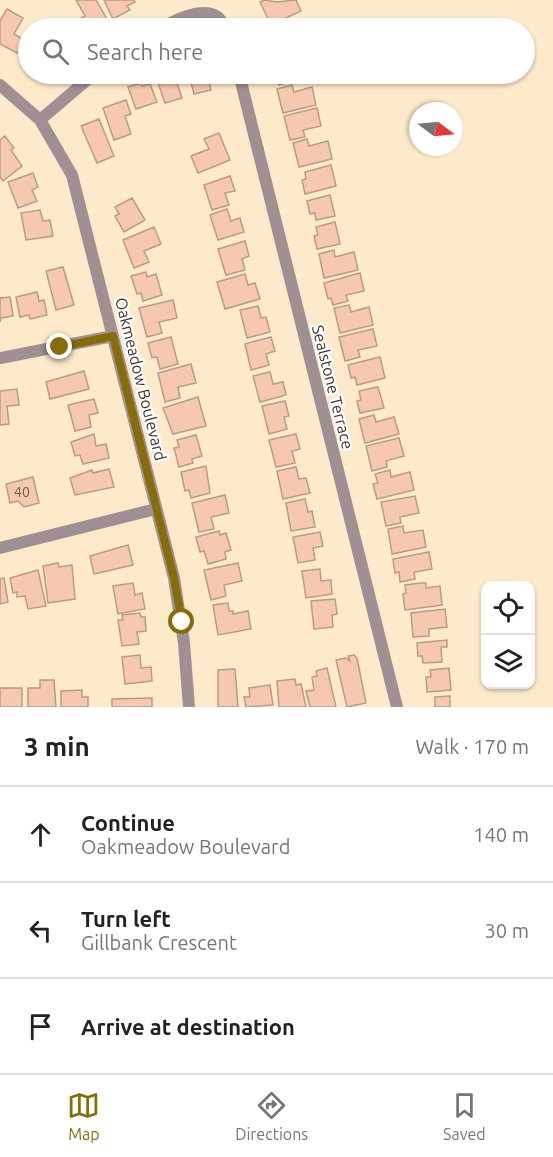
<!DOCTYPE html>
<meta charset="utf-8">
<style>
body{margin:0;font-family:Ubuntu,sans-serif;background:#f6f6f6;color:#222}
.controls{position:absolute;right:18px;bottom:18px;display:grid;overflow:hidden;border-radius:12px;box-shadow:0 2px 4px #0004}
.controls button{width:54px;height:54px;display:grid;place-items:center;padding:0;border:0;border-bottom:2px solid #e0e0e0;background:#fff;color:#222;font:30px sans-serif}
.compass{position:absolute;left:409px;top:102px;width:54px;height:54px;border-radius:50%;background:#fff;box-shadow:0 2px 4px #0004;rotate:106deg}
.stop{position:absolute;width:18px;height:18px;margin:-14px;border:4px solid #876d0a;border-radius:50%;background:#fff}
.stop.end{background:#876d0a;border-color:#fff;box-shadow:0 2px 6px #0008}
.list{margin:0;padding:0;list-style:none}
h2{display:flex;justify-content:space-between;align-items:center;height:78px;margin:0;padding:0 24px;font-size:26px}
h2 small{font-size:20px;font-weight:400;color:#767676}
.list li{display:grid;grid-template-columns:39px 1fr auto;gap:18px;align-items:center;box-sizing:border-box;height:96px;padding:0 24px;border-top:2px solid #e0e0e0}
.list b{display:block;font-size:22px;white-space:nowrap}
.list p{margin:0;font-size:20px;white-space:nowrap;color:#767676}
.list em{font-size:20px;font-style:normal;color:#767676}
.icon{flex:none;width:33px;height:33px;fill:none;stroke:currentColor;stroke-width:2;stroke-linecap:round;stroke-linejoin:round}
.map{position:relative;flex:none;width:553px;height:707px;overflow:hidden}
.search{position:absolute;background:#fff;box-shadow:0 2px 4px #0004;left:18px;right:18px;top:18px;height:66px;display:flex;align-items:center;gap:15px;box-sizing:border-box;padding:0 21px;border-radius:33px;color:#767676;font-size:22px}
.sheet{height:366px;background:#fff}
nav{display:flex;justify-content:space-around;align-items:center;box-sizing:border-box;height:84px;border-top:2px solid #e0e0e0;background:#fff;font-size:16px;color:#767676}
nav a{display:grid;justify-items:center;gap:3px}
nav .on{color:#876d0a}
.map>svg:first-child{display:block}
.building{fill:#f5c8af;stroke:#ba9a89;stroke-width:1.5}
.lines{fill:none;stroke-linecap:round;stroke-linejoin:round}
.minor{stroke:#a08f93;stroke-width:12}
.route{stroke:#876d0a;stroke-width:8}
.labels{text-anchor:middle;stroke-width:4.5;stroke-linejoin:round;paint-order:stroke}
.number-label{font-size:14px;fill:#6a5a4a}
.street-label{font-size:16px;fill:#3c3529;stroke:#fff}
</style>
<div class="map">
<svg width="553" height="707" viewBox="0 0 553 707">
<rect width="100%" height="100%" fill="#fceacb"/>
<path class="building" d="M76 0H96L108 21 94 28H83L79 19 85 16Z
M104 0H134L135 2 127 6 130 10 113 19Z
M265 0 277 2 296 0 301 11 271 25 260 2Z
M7 9 23 18 14 34 24 40 17 53 0 44V21Z
M155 74H181L183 78 176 80 182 98 165 103Z
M189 74H207L211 90 194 94Z
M276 74H298L292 75 293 81 279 85Z
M141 83 142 86 150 84 157 102 136 109 128 87Z
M292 85 294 92 312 87 316 105 283 113 277 89Z
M126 100 131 114 125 116 131 134 114 140 103 108Z
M317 108 321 126 303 130 305 137 290 140 284 116Z
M99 119 114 156 97 163 81 126Z
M219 133 230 160 198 173 191 156 209 149 204 139Z
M5 136 14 148 11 150 22 166 3 181 0 177V140Z
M307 139 309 146 328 141 332 159 299 167 293 143Z
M331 165 336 186 305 194 302 180 306 179 305 172Z
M33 173 38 187 32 190 37 201 18 208 8 182Z
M230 176 235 191 225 193 229 205 212 210 204 185Z
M330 195 335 216 316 220 315 213 310 214 307 201Z
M132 198 145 220 124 232 115 216 119 214 115 207Z
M227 209 231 221 240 218 244 232 218 240 210 215Z
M40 210 43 221 50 220 53 236 26 240 21 213Z
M335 222 340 244 317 249 314 236 318 235 316 227Z
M154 227 161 244 144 251 149 262 134 268 123 240Z
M245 241 249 256 242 259 245 270 226 275 218 249Z
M334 250 335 257 354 252 358 270 324 278 319 254Z
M63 267 74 305 56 310 46 271Z
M146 272 147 277 156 274 162 295 143 301 141 293 137 294 131 276Z
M360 273 364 291 346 295 348 301 333 305 331 298 328 299 324 283Z
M245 274 248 285 255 283 260 299 225 309 217 282Z
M37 292 39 301 44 300 47 315 30 319 29 315 20 317 16 297Z
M10 297 13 316 1 318 0 322V298Z
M173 300 177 318 159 322 162 333 147 337 139 308Z
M349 305 351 312 369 307 373 325 340 333 334 308Z
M258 306 261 318 266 317 270 332 247 338 240 310Z
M373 329 377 346 358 350 360 357 345 361 339 337Z
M171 337 178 364 160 369 157 357 152 358 148 343Z
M271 337 275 351 266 354 269 365 251 370 245 344Z
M380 357 385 378 357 385 355 377 351 378 348 365Z
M191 364 196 383 178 387 180 398 165 402 158 373Z
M84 371 89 389 50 399 46 382Z
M270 372 273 384 283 382 286 395 260 402 253 376Z
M378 387 384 408 360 413 357 401 361 400 359 391Z
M17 389 19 405 7 406 9 424 0 425V391Z
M198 397 206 426 173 434 163 408Z
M94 399 98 413 89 415 91 427 75 431 68 405Z
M285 401 289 416 284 417 287 429 269 434 262 406Z
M374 415 376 422 394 417 399 434 365 443 359 419Z
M94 434 96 446 106 444 109 458 83 464 80 455 75 456 71 442Z
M296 434 300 449 292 451 295 463 276 467 269 440Z
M196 435 202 456 192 459 193 463 179 467 174 448 179 447 177 440Z
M399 438 404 456 386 461 387 467 372 471 366 446Z
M206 466 210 493 191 498 189 490 185 491 181 472Z
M296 467 299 479 306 478 310 493 283 499 277 471Z
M109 469 114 487 75 495 70 478 92 470 93 473Z
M390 470 391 477 410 472 414 490 377 499 373 484 378 483 375 474Z
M33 477 39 503 24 507 18 501 10 503 6 484Z
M225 495 229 513 211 517 214 529 199 532 192 503Z
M415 496 419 513 400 517 401 523 386 526 381 502Z
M305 499 308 512 312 511 315 527 291 531 286 503Z
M403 526 404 533 423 530 426 547 392 554 388 529Z
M219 531 220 535 226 533 231 550 225 552 226 559 208 564 204 551 200 552 196 537Z
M320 532 323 546 313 548 315 560 298 563 293 537Z
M128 545 133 565 94 574 90 556Z
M429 552 432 569 414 572 415 579 400 582 399 572 395 573 393 559Z
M58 563 59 567 72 565 75 599 48 603 43 566Z
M238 563 242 581 224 585 226 596 211 600 204 570Z
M320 569 321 581 331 580 332 594 306 598 302 571Z
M38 570 46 606 28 609 25 596 17 597V592L13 593 10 578Z
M4 578 8 602 0 604V579Z
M133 583 135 595 142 593 145 609 118 614 113 586Z
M421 583H426V588L440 586 442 605 405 610 403 594 406 593 405 585Z
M335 599 337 614 332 615 333 627 314 629 311 601Z
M228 603 229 611H233V614L248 611 251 629 218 635 213 605Z
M445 609 447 627 429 629V636L413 637 411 613Z
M140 613 141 617H145L146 631 137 632 139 644 122 646 118 620H123L122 615Z
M447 640V647H441L442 662 423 663 422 656H418L417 643Z
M140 655 141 668 151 667 152 681 125 684 122 657Z
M354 655 357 658 366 703 347 707 336 660 346 658 350 661 348 656Z
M327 668 336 707H310L306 691 314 690 312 677 317 676 316 671Z
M449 668 451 690 427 692 426 677H431L430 670Z
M235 669 238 707H218V670Z
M295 679 296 685 301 684 306 707H279L277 681Z
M40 680H54L56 707H28V688H40Z
M270 685 273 705 246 707 244 697H250L249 688Z
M0 688H22V707H0Z
M82 690V697H88V707H61V691Z
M450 696V707H435V697Z
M152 698V707H112V699Z"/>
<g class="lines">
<path class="minor" d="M161 28C179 18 215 0 225 28
M239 74 397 707
M0 85 40 120 72 175 174 578 184 643 189 707
M40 120 94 74
M0 358 113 336
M0 548 156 509"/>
</g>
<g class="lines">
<path class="route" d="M60 347 113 336 174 578 182 622"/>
</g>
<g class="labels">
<g class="number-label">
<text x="22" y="497">40</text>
</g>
<g class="street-label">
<text transform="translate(141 379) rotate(76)" y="6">Oakmeadow Boulevard</text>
<text transform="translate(333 387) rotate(76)" y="6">Sealstone Terrace</text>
</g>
</g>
</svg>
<div class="controls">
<button><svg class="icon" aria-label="locate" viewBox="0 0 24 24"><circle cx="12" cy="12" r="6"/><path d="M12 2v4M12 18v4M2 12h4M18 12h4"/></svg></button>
<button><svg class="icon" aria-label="layers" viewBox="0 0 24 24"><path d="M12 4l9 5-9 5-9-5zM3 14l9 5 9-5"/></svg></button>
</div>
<svg class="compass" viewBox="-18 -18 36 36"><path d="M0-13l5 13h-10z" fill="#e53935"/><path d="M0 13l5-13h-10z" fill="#767676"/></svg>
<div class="stop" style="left:182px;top:622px"></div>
<div class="stop end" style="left:60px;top:347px"></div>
<div class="search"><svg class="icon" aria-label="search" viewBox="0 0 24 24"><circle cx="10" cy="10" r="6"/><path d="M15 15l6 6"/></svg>Search here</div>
</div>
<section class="sheet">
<h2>3 min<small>Walk · 170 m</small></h2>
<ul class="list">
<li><svg class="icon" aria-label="ahead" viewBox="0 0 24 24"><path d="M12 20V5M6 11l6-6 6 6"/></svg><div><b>Continue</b><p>Oakmeadow Boulevard</p></div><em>140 m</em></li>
<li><svg class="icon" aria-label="left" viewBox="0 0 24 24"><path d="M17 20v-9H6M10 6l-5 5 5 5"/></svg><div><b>Turn left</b><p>Gillbank Crescent</p></div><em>30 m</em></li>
<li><svg class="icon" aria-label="arrive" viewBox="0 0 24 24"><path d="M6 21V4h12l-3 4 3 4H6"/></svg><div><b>Arrive at destination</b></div></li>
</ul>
</section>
<nav>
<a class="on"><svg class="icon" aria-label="map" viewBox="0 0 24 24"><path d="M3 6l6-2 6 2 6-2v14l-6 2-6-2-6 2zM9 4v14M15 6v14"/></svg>Map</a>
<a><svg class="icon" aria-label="directions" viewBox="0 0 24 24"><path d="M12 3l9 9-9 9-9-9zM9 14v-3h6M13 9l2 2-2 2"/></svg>Directions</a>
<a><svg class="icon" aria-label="saved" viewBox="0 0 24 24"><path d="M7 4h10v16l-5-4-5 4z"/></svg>Saved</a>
</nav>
